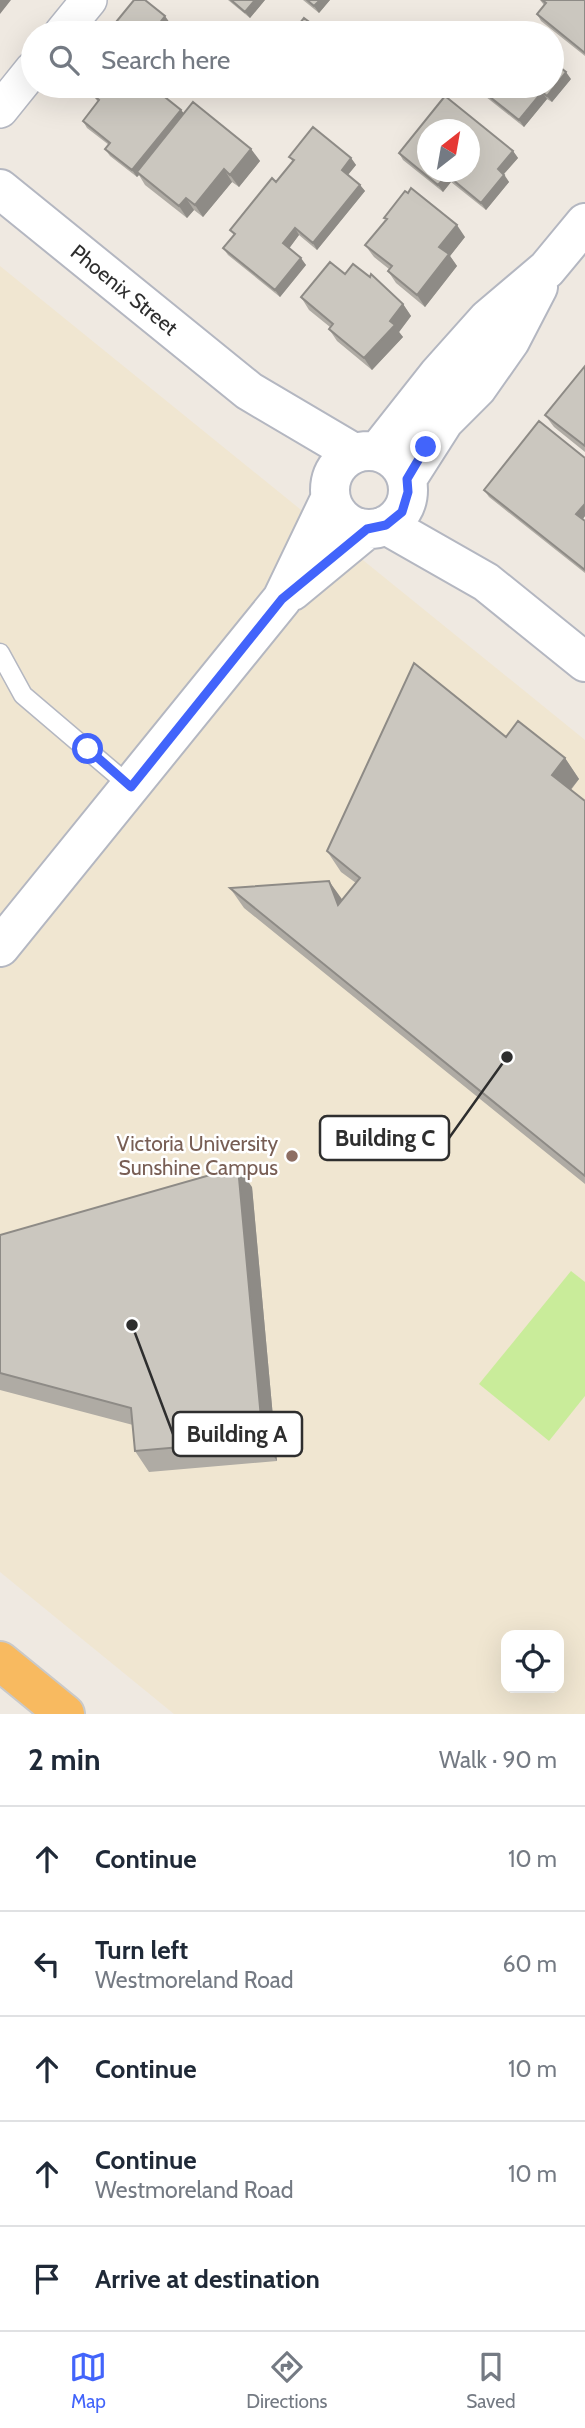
<!DOCTYPE html>
<meta charset="utf-8">
<style>
body{margin:0;font-family:Cabin,sans-serif;background:#f2f2f3;color:#1f2937}
.controls{position:absolute;right:21px;bottom:21px;display:grid;overflow:hidden;border-radius:14px;box-shadow:0 7px 28px #0002}
.controls button{width:63px;height:63px;display:grid;place-items:center;padding:0;border:0;border-bottom:2px solid #e0e1e3;background:#fff;color:#1f2937;font:35px sans-serif}
.compass{position:absolute;left:417px;top:119px;width:63px;height:63px;border-radius:50%;background:#fff;box-shadow:0 7px 28px #0002;rotate:31deg}
.stop{position:absolute;width:21px;height:21px;margin:-16px;border:5px solid #4264fb;border-radius:50%;background:#fff}
.stop.end{background:#4264fb;border-color:#fff;box-shadow:0 2px 7px #0008}
.list{margin:0;padding:0;list-style:none}
h2{display:flex;justify-content:space-between;align-items:center;height:91px;margin:0;padding:0 28px;font-size:30px}
h2 small{font-size:23px;font-weight:400;color:#747a83}
.list li{display:grid;grid-template-columns:46px 1fr auto;gap:21px;align-items:center;box-sizing:border-box;height:105px;padding:0 28px;border-top:2px solid #e0e1e3}
.list b{display:block;font-size:26px;white-space:nowrap}
.list p{margin:0;font-size:23px;white-space:nowrap;color:#747a83}
.list em{font-size:23px;font-style:normal;color:#747a83}
.icon{flex:none;width:38px;height:38px;fill:none;stroke:currentColor;stroke-width:2;stroke-linecap:round;stroke-linejoin:round}
.map{position:relative;flex:none;width:585px;height:1714px;overflow:hidden}
.search{position:absolute;background:#fff;box-shadow:0 7px 28px #0002;left:21px;right:21px;top:21px;height:77px;display:flex;align-items:center;gap:18px;box-sizing:border-box;padding:0 24px;border-radius:38px;color:#747a83;font-size:26px}
.sheet{height:616px;background:#fff}
nav{display:flex;justify-content:space-around;align-items:center;box-sizing:border-box;height:98px;border-top:2px solid #e0e1e3;background:#fff;font-size:19px;color:#747a83}
nav a{display:grid;justify-items:center;gap:4px}
nav .on{color:#4264fb}
.map>svg:first-child{display:block}
.education{fill:#f0e6d1;fill-rule:evenodd}
.pitch{fill:#c9ec9a}
.lines{fill:none;stroke-linecap:round;stroke-linejoin:round}
.service-casing{stroke:#b4b7c1;stroke-width:21}
.minor-casing{stroke:#b4b7c1;stroke-width:38}
.tertiary-casing{stroke:#b4b7c1;stroke-width:42}
.trunk-casing{stroke:#c9c9c9;stroke-width:42}
.service{stroke:#fff;stroke-width:18}
.minor{stroke:#fff;stroke-width:35}
.tertiary{stroke:#fff;stroke-width:38}
.trunk{stroke:#f8ba60;stroke-width:38}
.wall{fill:#afaba4}
.shaded-wall{fill:#8e8b86}
.building{fill:#cbc7bf;stroke:#8e8b86;stroke-width:2;fill-rule:evenodd}
.route{stroke:#4264fb;stroke-width:9}
.education-dot{fill:#8d6e63;stroke:#fff;stroke-width:2.5}
.labels{text-anchor:middle;stroke-width:5;stroke-linejoin:round;paint-order:stroke}
.street-label{font-size:21px;fill:#2e2e2e;stroke:#fff}
.education-label{font-size:21px;fill:#785e54;stroke:#fff;text-anchor:end}
.leader{fill:none;stroke:#2e2e2e;stroke-width:2.5}
.callout-dot{fill:#2e2e2e;stroke:#fff;stroke-width:2.5}
.callout{fill:#fff;stroke:#2e2e2e;stroke-width:2.5}
.callout-label{font-size:23px;text-anchor:middle;font-weight:bold;fill:#2e2e2e}
</style>
<div class="map">
<svg width="585" height="1714" viewBox="0 0 585 1714">
<rect width="100%" height="100%" fill="#efe9e1"/>
<path class="education" d="M0 266 585 740V1714H174L0 1572ZM506 1635H559V1688H506Z"/>
<path class="pitch" d="M571 1271 585 1282V1396L549 1441 479 1384Z"/>
<g class="lines">
<g class="service-casing">
<path id="service" d="M0 653 23 695 131 787"/>
</g>
<g class="minor-casing">
<path id="minor" d="M62 33 89 0
M0 110 33 69"/>
</g>
<g class="tertiary-casing">
<path id="tertiary" d="M0 189 249 391 354 453
M330 490a39 39 0 1 1 78 0a39 39 0 1 1-78 0Z
M378 451 438 375 488 319 547 269 585 223
M407 479 444 421 477 388 510 341 538 287
M386 525 486 582 585 662
M292 591 367 529
M0 947 282 599 330 499"/>
</g>
<g class="trunk-casing">
<path id="trunk" d="M0 1661 65 1714"/>
</g>
<use href="#service" class="service"/>
<use href="#minor" class="minor"/>
<use href="#tertiary" class="tertiary"/>
<use href="#trunk" class="trunk"/>
</g>
<path class="wall" d="M228 0H265L250 18Z
M303 0H330L319 13Z
M540 0H585V56L541 21 537 14 544 5Z
M571 79 552 102 547 99 524 127 476 89 474 86H552Z
M306 86H326L319 95Z
M92 94 181 110 184 114 251 149 260 161 239 187 232 182 203 217 194 210 187 218 145 185 139 175 137 177 110 156 105 149 109 145 87 128 83 121 98 102Z
M513 151 518 158 504 174 509 182 486 210 451 182 443 192 403 160 399 153Z
M289 157 351 158 356 165 348 175 360 185 365 191 317 250 299 235 289 248 306 265 280 297 228 255 223 248 234 235 230 230 276 182 293 162Z
M384 218 465 237 450 256 457 266 425 307 396 283 388 271 389 269 374 257 365 245 386 220Z
M345 274 403 304 411 316 399 332 403 337 372 370 337 341 329 329 330 327 309 310 301 297Z
M585 366V452L554 427 545 415Z
M585 458V516L583 519 585 521V573L489 497 484 490Z
M506 737 565 758 579 779 571 790 585 801V1184L244 908 230 888 342 900 356 883 341 872 327 851Z
M252 1187 277 1461 149 1472 135 1451 133 1425 0 1390V1235Z"/>
<path class="shaded-wall" d="M0 0H11L0 14Z
M255 0H265L250 18 245 12Z
M320 0H330L319 13 314 6Z
M165 16 170 23 162 33H152Z
M566 72 571 79 552 102 547 96Z
M317 86H326L319 95 314 89Z
M542 92 547 99 524 127 519 120Z
M181 110 186 116 137 172 139 175 137 177 132 170Z
M251 149 260 161 239 187 230 175Z
M513 151 518 158 502 176 498 169Z
M351 158 356 165 346 177 342 170Z
M224 169 232 182 203 217 195 205Z
M447 175 451 182 443 192 438 185Z
M504 175 509 182 486 210 481 203Z
M360 185 365 191 317 250 313 243Z
M186 198 194 210 187 218 179 206Z
M457 225 465 237 450 256 457 266 425 307 417 295 439 247Z
M295 228 299 235 288 250 283 243Z
M301 258 306 265 280 297 275 290Z
M403 304 411 316 399 332 403 337 372 370 364 358Z
M584 505 585 507V516L581 521 576 514Z
M565 758 579 779 566 795 552 775Z
M329 881 344 902 338 905Z
M238 1167 252 1187 277 1461 263 1440Z"/>
<path class="building" d="M134 0H145L165 16 152 33H107Z
M231 0H255L245 12Z
M307 0H320L314 6Z
M542 0H585V53L537 14 546 3Z
M304 18 324 33H292Z
M552 61 566 72 547 96 542 92 519 120 476 86H552Z
M99 86H151L181 110 132 170 105 149 110 143 83 121 99 100 92 94Z
M445 96 513 151 498 169 504 175 481 203 447 175 438 185 399 153ZM428 130H470V172H428Z
M193 102 251 149 230 175 224 169 195 205 186 198 179 206 137 172Z
M313 127 351 158 342 170 360 185 313 243 295 228 283 243 301 258 275 290 223 248 235 234 230 230 272 178 276 182 294 160 289 157Z
M411 188 457 225 439 247 449 254 417 295 388 271 392 266 365 245 387 219 384 218 405 191 408 193Z
M330 262 345 274 353 264 370 277 371 274 403 304 390 321 395 325 364 358 329 329 333 324 301 297Z
M585 366V446L545 415Z
M539 421 585 458V506L584 505 576 514 585 521V570L484 490Z
M414 663 506 737 518 721 565 758 552 775 585 801V1176L230 888 329 881 338 905 360 878 327 851Z
M238 1167 263 1440 135 1451 131 1408 0 1373V1235Z"/>
<g class="lines">
<path class="route" d="M88 749 131 787 282 599 367 529 386 525 402 512 408 492 407 479 426 447"/>
</g>
<circle class="education-dot" cx="292" cy="1156" r="7"/>
<g class="labels">
<g class="street-label">
<text transform="translate(124 290) rotate(39)" y="7">Phoenix Street</text>
</g>
<g class="education-label">
<text x="278" y="1151">Victoria University<tspan x="278" dy="24">Sunshine Campus</tspan></text>
</g>
</g>
<path class="leader" d="M507 1057L449 1138M132 1325L173 1434"/>
<g class="callout-dot">
<circle cx="507" cy="1057" r="7"/>
<circle cx="132" cy="1325" r="7"/>
</g>
<g class="callout">
<rect x="320" y="1116" width="129" height="44" rx="7"/>
<rect x="173" y="1412" width="129" height="44" rx="7"/>
</g>
<g class="callout-label">
<text x="385" y="1146">Building C</text>
<text x="237" y="1442">Building A</text>
</g>
</svg>
<div class="controls">
<button><svg class="icon" aria-label="locate" viewBox="0 0 24 24"><circle cx="12" cy="12" r="6"/><path d="M12 2v4M12 18v4M2 12h4M18 12h4"/></svg></button>
</div>
<svg class="compass" viewBox="-18 -18 36 36"><path d="M0-13l5 13h-10z" fill="#e53935"/><path d="M0 13l5-13h-10z" fill="#747a83"/></svg>
<div class="stop" style="left:88px;top:749px"></div>
<div class="stop end" style="left:426px;top:447px"></div>
<div class="search"><svg class="icon" aria-label="search" viewBox="0 0 24 24"><circle cx="10" cy="10" r="6"/><path d="M15 15l6 6"/></svg>Search here</div>
</div>
<section class="sheet">
<h2>2 min<small>Walk · 90 m</small></h2>
<ul class="list">
<li><svg class="icon" aria-label="ahead" viewBox="0 0 24 24"><path d="M12 20V5M6 11l6-6 6 6"/></svg><div><b>Continue</b></div><em>10 m</em></li>
<li><svg class="icon" aria-label="left" viewBox="0 0 24 24"><path d="M17 20v-9H6M10 6l-5 5 5 5"/></svg><div><b>Turn left</b><p>Westmoreland Road</p></div><em>60 m</em></li>
<li><svg class="icon" aria-label="ahead" viewBox="0 0 24 24"><path d="M12 20V5M6 11l6-6 6 6"/></svg><div><b>Continue</b></div><em>10 m</em></li>
<li><svg class="icon" aria-label="ahead" viewBox="0 0 24 24"><path d="M12 20V5M6 11l6-6 6 6"/></svg><div><b>Continue</b><p>Westmoreland Road</p></div><em>10 m</em></li>
<li><svg class="icon" aria-label="arrive" viewBox="0 0 24 24"><path d="M6 21V4h12l-3 4 3 4H6"/></svg><div><b>Arrive at destination</b></div></li>
</ul>
</section>
<nav>
<a class="on"><svg class="icon" aria-label="map" viewBox="0 0 24 24"><path d="M3 6l6-2 6 2 6-2v14l-6 2-6-2-6 2zM9 4v14M15 6v14"/></svg>Map</a>
<a><svg class="icon" aria-label="directions" viewBox="0 0 24 24"><path d="M12 3l9 9-9 9-9-9zM9 14v-3h6M13 9l2 2-2 2"/></svg>Directions</a>
<a><svg class="icon" aria-label="saved" viewBox="0 0 24 24"><path d="M7 4h10v16l-5-4-5 4z"/></svg>Saved</a>
</nav>
